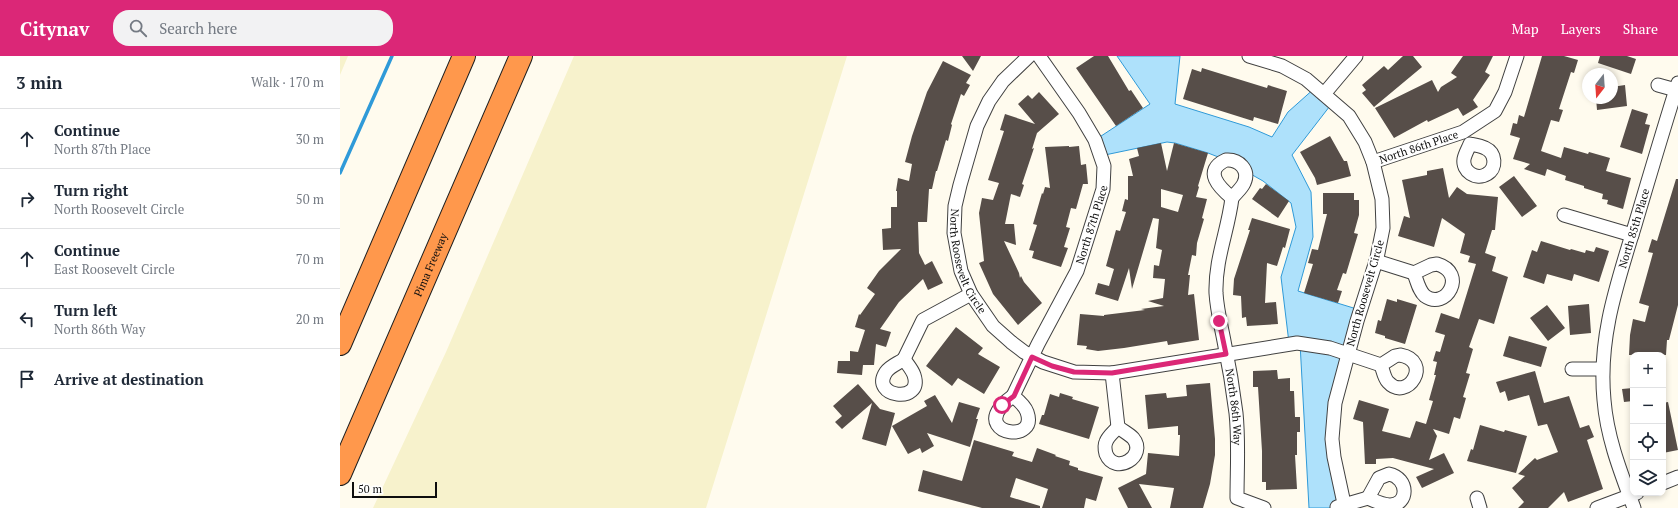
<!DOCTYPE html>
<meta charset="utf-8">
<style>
body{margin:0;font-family:"PT Serif",serif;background:#f2f2f3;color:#1f2937}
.controls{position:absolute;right:12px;bottom:12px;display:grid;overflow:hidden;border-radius:8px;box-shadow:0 2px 6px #0003}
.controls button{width:36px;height:36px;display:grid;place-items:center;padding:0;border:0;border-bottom:1px solid #e0e1e3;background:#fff;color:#1f2937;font:20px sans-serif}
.compass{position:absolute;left:1242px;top:12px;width:36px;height:36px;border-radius:50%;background:#fff;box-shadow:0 2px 6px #0003;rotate:197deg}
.scale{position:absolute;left:12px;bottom:10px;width:85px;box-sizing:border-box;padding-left:4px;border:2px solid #0e0e0e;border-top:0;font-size:11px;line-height:14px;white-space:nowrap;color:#0e0e0e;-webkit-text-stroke:3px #fff;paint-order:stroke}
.stop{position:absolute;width:12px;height:12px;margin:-9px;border:3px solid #db2777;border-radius:50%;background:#fff}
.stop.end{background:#db2777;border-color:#fff;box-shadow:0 1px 4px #0008}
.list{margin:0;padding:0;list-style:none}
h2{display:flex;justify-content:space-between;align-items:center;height:52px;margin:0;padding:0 16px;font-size:17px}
h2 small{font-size:13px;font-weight:400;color:#747a83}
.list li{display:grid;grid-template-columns:26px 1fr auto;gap:12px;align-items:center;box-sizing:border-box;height:60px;padding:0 16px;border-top:1px solid #e0e1e3}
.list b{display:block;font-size:15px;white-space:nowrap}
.list p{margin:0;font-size:13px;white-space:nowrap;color:#747a83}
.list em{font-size:13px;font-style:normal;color:#747a83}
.icon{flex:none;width:22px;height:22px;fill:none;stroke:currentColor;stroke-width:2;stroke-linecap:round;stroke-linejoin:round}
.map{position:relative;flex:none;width:1338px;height:452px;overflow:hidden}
header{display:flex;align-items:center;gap:24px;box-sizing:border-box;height:56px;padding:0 20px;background:#db2777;color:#fff}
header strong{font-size:19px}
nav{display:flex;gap:22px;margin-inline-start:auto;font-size:14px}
.search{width:280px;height:36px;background:#f2f2f3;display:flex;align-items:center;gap:10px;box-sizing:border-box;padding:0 14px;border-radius:16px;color:#747a83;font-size:15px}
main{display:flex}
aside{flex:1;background:#fff}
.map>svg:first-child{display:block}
.farmland{fill:#f7f2cc}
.water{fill:#aee1fb;stroke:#2f9ad8}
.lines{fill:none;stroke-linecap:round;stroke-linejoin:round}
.stream{stroke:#2f9ad8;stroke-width:3.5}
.building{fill:#574e49;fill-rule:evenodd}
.minor-casing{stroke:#414141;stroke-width:15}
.motorway-casing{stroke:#1f1f1f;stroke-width:24}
.minor{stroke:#fff;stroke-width:13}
.motorway{stroke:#ff984c;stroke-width:22}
.route{stroke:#db2777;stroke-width:5}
.labels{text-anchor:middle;stroke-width:4;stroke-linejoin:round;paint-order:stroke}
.street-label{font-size:11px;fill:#0e0e0e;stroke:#fff}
</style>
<header>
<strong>Citynav</strong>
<div class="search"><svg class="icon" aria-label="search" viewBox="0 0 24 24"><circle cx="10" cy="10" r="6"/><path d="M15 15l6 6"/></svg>Search here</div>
<nav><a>Map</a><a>Layers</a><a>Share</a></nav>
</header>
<main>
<aside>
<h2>3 min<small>Walk · 170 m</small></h2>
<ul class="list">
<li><svg class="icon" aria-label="ahead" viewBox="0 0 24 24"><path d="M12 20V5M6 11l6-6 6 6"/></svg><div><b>Continue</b><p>North 87th Place</p></div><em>30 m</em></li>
<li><svg class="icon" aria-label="right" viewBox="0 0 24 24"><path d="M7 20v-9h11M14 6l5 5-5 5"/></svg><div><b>Turn right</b><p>North Roosevelt Circle</p></div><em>50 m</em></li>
<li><svg class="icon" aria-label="ahead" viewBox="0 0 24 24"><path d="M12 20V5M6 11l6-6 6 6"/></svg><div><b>Continue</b><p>East Roosevelt Circle</p></div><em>70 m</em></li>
<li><svg class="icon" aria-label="left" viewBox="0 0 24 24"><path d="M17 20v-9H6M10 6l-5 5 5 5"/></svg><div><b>Turn left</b><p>North 86th Way</p></div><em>20 m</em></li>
<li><svg class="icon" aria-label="arrive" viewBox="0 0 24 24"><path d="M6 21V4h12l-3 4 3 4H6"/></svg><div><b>Arrive at destination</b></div></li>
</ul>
</aside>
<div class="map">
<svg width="1338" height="452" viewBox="0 0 1338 452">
<rect width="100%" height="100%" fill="#fffbee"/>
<path class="farmland" d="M0 0H8L0 19Z
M234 0H507L366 452H33L106 296Z"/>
<path class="water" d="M777 0H840L835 48 909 71 932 81 948 56 976 31 993 46 952 99 971 136 973 181 958 235 1020 254 993 366 1005 452H969L960 287H949L941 221 956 171 951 147 923 125 886 104 868 97 835 87 827 86 760 100 755 84 810 48Z"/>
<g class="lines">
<path class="stream" d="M0 117 52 0"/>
</g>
<path class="building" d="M622 0H641L633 15Z
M754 0H768L789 35 791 34 803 52 776 70 736 12Z
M1063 0H1073L1082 11 1034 51 1022 37 1026 34 1022 29 1044 10 1048 14Z
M1123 0H1153L1145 16 1150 19 1133 44 1138 51 1123 60 1118 52 1088 66 1087 64 1054 82 1035 52 1092 24 1098 36 1101 31 1117 21 1111 17Z
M1202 0H1224L1238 4 1234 17 1231 16 1219 53 1223 54 1219 66 1211 64 1201 95 1221 102 1224 91 1248 98 1249 96 1270 102 1266 115 1291 122 1283 153 1267 148 1268 144 1262 143 1263 138 1244 132V130L1225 124 1226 120 1207 113 1205 120 1184 113 1190 108 1173 103 1180 82 1170 79 1173 67 1177 68 1179 59 1184 61Z
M1260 0H1287L1296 3 1291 18 1258 7Z
M603 5 631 19 626 27 630 29 624 40 621 38 611 68 612 69 608 85 606 84 597 115H596L592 133H589L587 166H578L579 197 585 209 592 205 603 227 588 234 583 223 559 246 540 273 551 276 546 291 536 288 534 309H523L522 319 497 317 498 305H510V295L518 296 525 274 515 271 519 258 520 259 535 238 527 232 539 215 561 193 543 194 542 173 551 172V151H557V135H556L558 122 569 125 572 108 565 106 572 80 587 36Z
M862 12 927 32 928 29 947 35 938 68 914 61 913 65 843 43 852 13 861 16Z
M1285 29 1287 50 1257 54 1256 42H1272V31Z
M699 36 719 58 697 77 692 93 694 92 682 128 684 129 680 141 671 138 665 168H674L676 189 664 185 679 217 680 222 681 220 684 226 702 247 678 269 653 238 639 207 644 205 639 157 642 142 653 144 659 127 648 124 664 75 660 74 665 58 695 68 678 48 688 39 692 43Z
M1292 53 1308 58 1305 68 1310 69 1302 98 1280 91Z
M990 80 1004 105H1007L1011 120 977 129 975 122 960 96Z
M821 87 827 115 834 87 868 97 858 130 859 131 856 141 867 143 862 162 864 163 857 187 856 200 852 199 848 219H850L848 239 854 238 859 284 828 289 827 285 784 292 758 295 746 293 747 290 737 289 740 258 764 260V259L805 254 801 253 824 250 808 245 823 242 825 223 813 222 814 209 819 210 822 194 816 192 819 163 813 162 792 233 789 212 778 245 755 238 758 227 769 230 774 213 766 210 776 174 780 175 786 156 782 155 785 143 788 144V120H793L789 103 799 100 797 92ZM821 133 843 139 838 156 821 151Z
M729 90V91L739 90 741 109 746 108 748 128H743L736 153 731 152 726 171 730 172 724 191 728 192 721 211 692 202 694 195 689 194 697 169 693 168 702 137 703 138 705 131 710 132 705 91Z
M1103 112 1109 142 1117 131 1127 138 1158 141 1155 174H1152L1145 197 1156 201 1152 215 1168 221 1154 268 1139 263 1129 291 1133 293 1126 317 1130 318 1123 341 1126 342 1120 363 1114 361 1109 378 1093 373 1097 380 1089 404 1104 397 1114 417 1082 432 1076 421 1094 413 1053 402 1036 403V408H1025L1023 366 1013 363 1019 344 1049 353 1042 375 1070 382 1076 365 1086 368 1093 345 1089 344 1096 319H1094L1097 306 1093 305 1096 295 1100 296 1105 279 1095 276 1101 257 1119 263 1136 208 1128 206 1130 200 1120 197 1125 178 1102 162 1094 191 1058 180 1064 160 1070 162 1062 124 1087 119V115Z
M1174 120 1197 150 1182 161 1159 131Z
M1336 123H1338V249L1329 284H1327L1326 299H1289L1290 279 1293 263 1305 266 1309 250 1299 247 1313 197 1308 196 1312 183 1317 185Z
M926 128 949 145 938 162 912 143 920 132 922 133Z
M983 137H1014V144H1019V159L1014 177 1018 178 1006 218 1003 217 997 234 1002 235 998 247 964 237 973 208 968 207 972 193 978 194 987 158H983Z
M912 162 950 173 945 192 943 191 937 210 927 207 925 247 936 246 938 268 907 270 906 261 902 262 901 240 893 239 894 223 910 174H908Z
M1201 185 1230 194 1231 193 1245 197 1246 194 1254 196 1256 191 1269 195 1259 226 1234 218 1232 225 1207 218 1204 228 1183 221 1192 194 1197 196Z
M1047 243 1057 246V243L1077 249 1065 288 1045 282V280L1035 277 1038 264 1041 265Z
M1249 248 1251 277 1230 279 1228 250Z
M1207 249 1225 272 1208 285 1190 262Z
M616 271 643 292 638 298 660 311 644 338 618 322 612 330 586 310Z
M1169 280 1207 291 1201 311 1163 300Z
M937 314 938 323 950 322V335H954L955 361H960V376H957V399H955L957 433 926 434V426H922V395L918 331H913V315Z
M1195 315 1204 347 1229 340 1240 372 1249 369 1254 381 1247 384 1263 433 1228 446 1224 436 1208 452H1178L1184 446 1172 432 1185 420 1178 418 1195 402 1197 404 1218 396 1207 368 1198 370 1189 339 1168 345 1165 335 1160 337 1156 326Z
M870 327 875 383V399L870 428 863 452H830L834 432 799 428 812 452H788L778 432 806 418 808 397 839 400 840 379H838V370L808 373 805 339 826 337 827 342 847 340 846 329Z
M518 328 540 353 555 357 546 390 522 383 532 347 502 373 495 366 502 360 493 350Z
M1293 332V345L1284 346 1282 333Z
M720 337 733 341 732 343 759 351 749 383 699 368 702 359H704L710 338 719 341Z
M595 339 612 367 619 346 640 352 636 363H638L630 391 587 377 594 390 582 397 580 392 568 398 552 370 587 350 584 345Z
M1328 346 1338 394 1323 397V347Z
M1140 369 1164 376 1165 374 1187 380 1176 417 1127 405 1131 393 1133 394Z
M634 384 674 396 672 400 692 406 697 392 716 399 715 400 730 405 729 409 738 412V414L763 421 756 445 746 442 744 452H702L708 433 676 422 670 441 700 450V452H642L578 435 583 414 622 425Z"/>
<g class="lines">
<g class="minor-casing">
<g id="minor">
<path id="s1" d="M689 0 663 25 649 45 637 70 620 129 615 150 614 177 621 215 631 238 653 270 671 286 684 296 703 306 734 316 772 317 957 287 990 292 1041 309"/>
<path d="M909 0 942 10 966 23 1009 60 1025 86 1033 106 1042 143 1043 172 1037 202 1017 265 995 347 992 383 994 401 1005 452"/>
<path d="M1318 29 1336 34"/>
<path d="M984 38 1016 0"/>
<path d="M1130 88C1135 89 1141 90 1145 92 1156 97 1157 112 1147 118 1136 125 1122 115 1124 103 1125 98 1128 93 1130 88Z"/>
<path d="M886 104C899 103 910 114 904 127 902 132 896 137 892 142 880 132 862 115 886 104Z"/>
<path id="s2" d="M1033 106 1123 76 1155 55 1165 36 1177 0"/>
<path id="s3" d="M892 142C888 175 875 203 876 237 877 254 881 269 884 285 889 309 893 333 896 357 899 385 897 414 897 442L924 452"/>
<path d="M1224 159 1292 179"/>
<path d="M1036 205 1074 217"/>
<path d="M1097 208C1128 217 1106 255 1085 240 1079 235 1077 225 1074 217L1091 209Z"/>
<path d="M1060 299C1094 305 1067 347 1048 326 1044 322 1043 314 1041 309L1055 300Z"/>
<path d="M564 303C567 308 572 313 574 319 584 349 529 341 546 316 550 310 559 307 564 303Z"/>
<path d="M564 303 583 264 631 238"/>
<path d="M1232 313H1262"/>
<path d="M772 317 778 371"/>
<path id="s4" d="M673 340 698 288 737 215 763 133 764 110 755 84 739 57 699 0"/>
<path d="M673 340C678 344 685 350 687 356 698 387 640 379 660 352 663 347 669 343 673 340Z"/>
<path d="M778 371C783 375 789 378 793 382 808 400 775 420 766 398 765 394 764 390 766 386 768 380 774 376 778 371Z"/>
<path d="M1049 418C1069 422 1069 449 1050 449 1043 449 1035 445 1028 442L1039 422Z"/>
<path d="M1323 427 1338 421"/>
<path d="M1137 442 1140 452"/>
<path d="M997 451 1028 442"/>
<path d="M1257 452 1297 437"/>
<path id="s5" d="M1294 452C1281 417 1267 382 1264 344 1258 282 1277 228 1295 169 1309 122 1323 74 1338 27"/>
</g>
</g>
<g class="motorway-casing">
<g id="motorway">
<path d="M0 288 124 0"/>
<path id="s6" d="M0 418 181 0"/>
</g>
</g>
<use href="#minor" class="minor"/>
<use href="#motorway" class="motorway"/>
</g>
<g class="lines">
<path class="route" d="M662 349 674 340 692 301 712 310 734 316 772 317 886 298 879 265"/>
</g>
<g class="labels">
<g class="street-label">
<text dy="4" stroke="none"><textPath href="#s2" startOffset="48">North 86th Place</textPath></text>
<text dy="4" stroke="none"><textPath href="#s4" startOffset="189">North 87th Place</textPath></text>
<text dy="4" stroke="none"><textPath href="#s5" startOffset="288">North 85th Place</textPath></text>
<text dy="4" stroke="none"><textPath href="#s1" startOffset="229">North Roosevelt Circle</textPath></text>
<text dy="4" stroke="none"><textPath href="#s6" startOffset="228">Pima Freeway</textPath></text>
<text transform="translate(1025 237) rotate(-74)" y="4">North Roosevelt Circle</text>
<text dy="4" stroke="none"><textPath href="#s3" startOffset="212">North 86th Way</textPath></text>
</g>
</g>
</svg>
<div class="controls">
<button>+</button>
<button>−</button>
<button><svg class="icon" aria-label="locate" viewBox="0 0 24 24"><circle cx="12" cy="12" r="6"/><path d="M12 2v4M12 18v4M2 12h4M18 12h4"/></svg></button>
<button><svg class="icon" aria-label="layers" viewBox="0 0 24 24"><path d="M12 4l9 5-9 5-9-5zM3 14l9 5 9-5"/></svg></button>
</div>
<svg class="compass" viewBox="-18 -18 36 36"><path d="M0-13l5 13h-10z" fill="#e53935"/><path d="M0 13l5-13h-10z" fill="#747a83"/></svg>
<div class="scale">50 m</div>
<div class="stop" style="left:662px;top:349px"></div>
<div class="stop end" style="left:879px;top:265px"></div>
</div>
</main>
